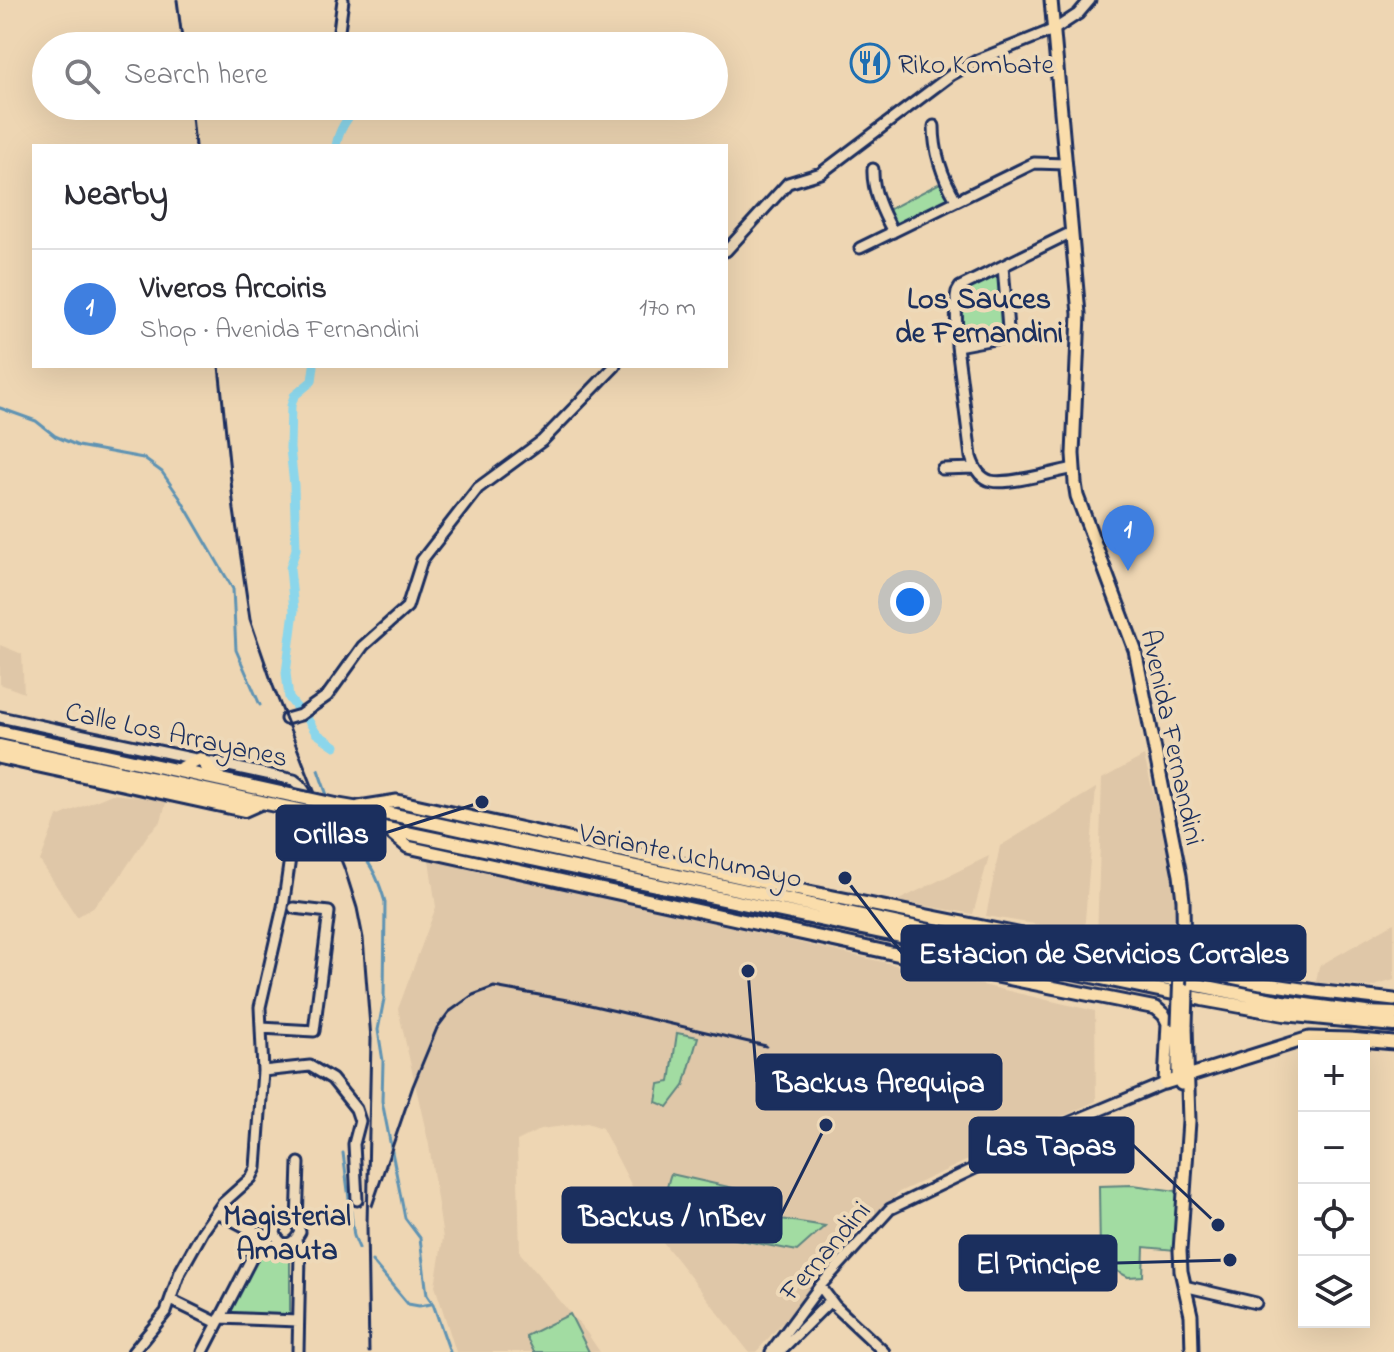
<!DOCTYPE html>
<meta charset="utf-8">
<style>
body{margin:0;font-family:"Indie Flower",sans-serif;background:#f2f2f3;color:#2b2b33}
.controls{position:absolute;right:24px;bottom:24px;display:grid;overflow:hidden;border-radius:0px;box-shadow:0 8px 32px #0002}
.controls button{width:72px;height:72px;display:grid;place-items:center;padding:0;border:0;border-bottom:2px solid #e1e1e2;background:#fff;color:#2b2b33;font:40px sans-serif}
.you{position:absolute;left:910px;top:602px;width:28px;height:28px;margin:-20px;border:6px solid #fff;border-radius:50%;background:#1a73e8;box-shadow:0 0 0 12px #1a73e833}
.badge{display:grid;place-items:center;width:52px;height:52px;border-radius:50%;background:#d93025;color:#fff;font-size:26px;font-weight:700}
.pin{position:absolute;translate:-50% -66px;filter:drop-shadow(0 2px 4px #0008)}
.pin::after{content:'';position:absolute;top:42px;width:28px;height:24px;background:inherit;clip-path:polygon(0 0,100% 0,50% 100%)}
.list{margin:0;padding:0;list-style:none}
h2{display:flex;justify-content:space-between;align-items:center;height:104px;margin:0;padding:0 32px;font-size:34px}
h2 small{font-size:26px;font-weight:400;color:#7c7c81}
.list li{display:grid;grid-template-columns:52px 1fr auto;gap:24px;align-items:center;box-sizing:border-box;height:120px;padding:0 32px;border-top:2px solid #e1e1e2}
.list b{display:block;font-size:30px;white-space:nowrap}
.list p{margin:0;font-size:26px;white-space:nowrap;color:#7c7c81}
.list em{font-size:26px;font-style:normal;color:#7c7c81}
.icon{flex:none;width:44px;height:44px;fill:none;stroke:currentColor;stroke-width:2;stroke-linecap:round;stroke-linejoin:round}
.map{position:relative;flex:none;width:1394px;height:1352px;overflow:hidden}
.search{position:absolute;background:#fff;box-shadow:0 8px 32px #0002;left:32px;top:32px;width:696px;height:88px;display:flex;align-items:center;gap:20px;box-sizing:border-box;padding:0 28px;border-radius:44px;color:#7c7c81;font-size:30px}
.panel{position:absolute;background:#fff;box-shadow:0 8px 32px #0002;left:32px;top:144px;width:696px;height:224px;border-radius:0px}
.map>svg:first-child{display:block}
.built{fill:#dfc7a8}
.green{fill:#a2dca2;stroke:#5e8680;stroke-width:2}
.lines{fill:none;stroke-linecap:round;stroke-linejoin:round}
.stream{stroke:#5e93b3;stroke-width:3}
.canal{stroke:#8bd6eb;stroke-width:9}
.minor-casing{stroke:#1b2f5e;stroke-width:15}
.major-casing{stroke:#1b2f5e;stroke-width:17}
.highway-casing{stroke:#1b2f5e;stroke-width:18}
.minor{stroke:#eed9b8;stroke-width:9}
.major{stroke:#faddab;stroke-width:11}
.highway{stroke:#faddab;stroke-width:12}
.rail{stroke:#1b2f5e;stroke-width:3}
.major-bridge-casing{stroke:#1b2f5e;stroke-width:17;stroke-linecap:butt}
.highway-bridge-casing{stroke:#1b2f5e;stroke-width:18;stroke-linecap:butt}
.major-bridge{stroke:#faddab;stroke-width:11}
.highway-bridge{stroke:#faddab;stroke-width:12}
.labels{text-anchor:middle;stroke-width:8;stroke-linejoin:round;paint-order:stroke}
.poi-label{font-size:28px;fill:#1b2f5e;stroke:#eed9b8;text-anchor:start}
.street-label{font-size:28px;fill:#1b2f5e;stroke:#eed9b8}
.neighbourhood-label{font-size:30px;font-weight:bold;fill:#1b2f5e;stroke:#eed9b8}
.leader{fill:none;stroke:#1b2f5e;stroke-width:3}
.callout-dot{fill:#1b2f5e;stroke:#eed9b8;stroke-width:3}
.callout{fill:#1b2f5e;stroke:#1b2f5e;stroke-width:3}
.callout-label{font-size:30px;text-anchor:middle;font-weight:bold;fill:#fff}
</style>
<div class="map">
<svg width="1394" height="1352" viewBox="0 0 1394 1352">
<rect width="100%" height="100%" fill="#eed6b3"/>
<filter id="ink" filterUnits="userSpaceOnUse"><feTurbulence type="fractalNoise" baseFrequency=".0125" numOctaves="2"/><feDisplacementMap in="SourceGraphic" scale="16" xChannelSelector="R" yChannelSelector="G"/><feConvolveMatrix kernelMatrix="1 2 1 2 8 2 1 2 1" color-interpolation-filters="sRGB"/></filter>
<g filter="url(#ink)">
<path class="built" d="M0 645 22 654 24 693 0 684Z
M1144 756 1177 887 1176 953 1097 938 1102 779Z
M1096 788 1084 932 986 916 1000 846Z
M112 794 167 800 161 821 149 833 117 881 93 907 77 917 40 861 57 817Z
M989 856 973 914 897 901Z
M429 860 523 877 740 929 1095 1011 1096 1101 899 1192 756 1352H749L656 1233 602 1128 587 1123 541 1129 517 1141 520 1253 587 1333 600 1352H456L435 1286 443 1238 429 1145 398 1009 436 907Z
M1394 923V980L1371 987 1316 982 1319 966Z"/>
<path class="green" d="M940 183 949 199 896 226 888 210Z
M996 276 1000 279 1002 333 999 335 963 341 958 297 960 294Z
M677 1033 698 1037 684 1086 668 1107 656 1102 659 1084 670 1082Z
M671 1174 782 1199 780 1219 825 1226 797 1251 690 1230C677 1222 667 1204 667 1188 667 1187 670 1175 671 1174Z
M1133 1185 1177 1191 1175 1250 1144 1247 1143 1276 1128 1277 1105 1265 1100 1257 1099 1186Z
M265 1243 290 1256V1315L229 1314Z
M570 1314 589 1352H534L526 1336Z"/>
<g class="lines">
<path class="stream" d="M0 408 36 421 55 436 78 446 143 458 162 472 180 498 233 589 236 650 260 705
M318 770 328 798
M338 824C343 838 357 848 366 860 376 872 381 888 385 902L384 999 378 1030 383 1061 382 1101 405 1218 420 1238 427 1295 433 1304 450 1352
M343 1153 354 1236 359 1248
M372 1261 408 1304 419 1306 431 1304"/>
<path class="canal" d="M336 146C339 129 347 117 359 106
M297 708 289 698 286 673 294 611 290 568 296 549 294 485 290 448 291 406 294 396 312 381 314 366
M307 718 316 733 335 746"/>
<g class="minor-casing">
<path id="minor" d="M337 46 343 0
M934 126C934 152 943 178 956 200
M873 169C872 191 883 213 893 232
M1072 232 960 287 957 292 956 298 957 346 971 457C974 467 979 478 991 481 1009 485 1054 472 1074 468
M860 248 1034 163 1066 164
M726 251 788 183 821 173 951 75 978 60 1055 29 1078 14 1090 0
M957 346 1000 338 1006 334 1008 329 1003 266
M942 469 975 468
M0 717 294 780C304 787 314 802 307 815 304 822 298 823 294 830L283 907 260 1007 263 1071 256 1168 251 1178 223 1203 203 1231 180 1272 166 1312 133 1352
M286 719 300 715 327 696 363 646 407 607 422 560 478 488 542 441 615 366
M261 1028 314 1031 329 912 294 908
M263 1071 310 1066 332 1079 356 1109 360 1121 354 1144 357 1200
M217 1212 263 1236 268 1235
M275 1233C281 1249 293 1246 300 1232L297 1224 299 1163
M275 1233C277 1220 287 1216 297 1224
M296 1240 300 1253 298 1352
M820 1286 835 1306 884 1352
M1184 1286 1256 1303
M171 1300 218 1323
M220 1318 298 1321
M203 1352 263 1236
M771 1352 820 1286 890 1209 1069 1123 1165 1083
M779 1352 830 1301"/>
</g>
<g class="major-casing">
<path id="major" d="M1051 0 1079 314 1073 454 1075 483 1077 496 1135 650 1180 875 1183 900 1184 967
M359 807 397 801 789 888 1261 983 1315 991 1394 1000
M385 828 408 847 987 974 1156 1008 1164 1015 1168 1023 1165 1083 1309 1038 1350 1039 1394 1043
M1178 1025V1079L1181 1084
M1186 1026 1189 1121 1180 1251 1181 1271 1191 1315 1192 1352"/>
</g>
<g class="highway-casing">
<path id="highway" d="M0 732 281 793
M0 746 280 806
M0 757 244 810 262 802
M178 770 200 759 221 780
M336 805 395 815 996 945 1283 1002 1366 1013 1394 1014
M340 819 1202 999 1284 1014 1394 1025"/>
</g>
<use href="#minor" class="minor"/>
<use href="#major" class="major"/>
<use href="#highway" class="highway"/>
<path class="rail" d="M177 0 183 46
M191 106 195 146
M219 366 234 510 250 619 273 686 345 870 357 908 363 938 371 1039 367 1225 369 1352
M372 1206 413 1086 437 1028 449 1012 473 995 494 987 573 1001 766 1046"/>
<g class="major-bridge-casing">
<path id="major-bridge" d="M981 966V950L987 936
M1178 1025 1180 971
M1186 1026 1187 990"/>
</g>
<g class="highway-bridge-casing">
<path id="highway-bridge" d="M281 793 336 805
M280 806 340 819"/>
</g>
<use href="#major-bridge" class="major-bridge"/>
<use href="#highway-bridge" class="highway-bridge"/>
</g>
</g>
<defs>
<g id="restaurant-ring" transform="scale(2)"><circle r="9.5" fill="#eed9b8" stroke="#1f6fb2" stroke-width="1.5"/><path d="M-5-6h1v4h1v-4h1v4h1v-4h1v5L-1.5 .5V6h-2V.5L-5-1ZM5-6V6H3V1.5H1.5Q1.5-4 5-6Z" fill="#1f6fb2"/></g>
</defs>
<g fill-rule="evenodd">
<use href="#restaurant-ring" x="870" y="63"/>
</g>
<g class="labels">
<g class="poi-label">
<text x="898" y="73">Riko Kombate</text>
</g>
<g class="street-label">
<text transform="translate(177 733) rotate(12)" y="10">Calle Los Arrayanes</text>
<text transform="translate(1174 737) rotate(78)" y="10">Avenida Fernandini</text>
<text transform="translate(691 854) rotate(12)" y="10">Variante Uchumayo</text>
<text transform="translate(824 1250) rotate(-49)" y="10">Fernandini</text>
</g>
<g class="neighbourhood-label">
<text x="979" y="308">Los Sauces<tspan x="979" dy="34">de Fernandini</tspan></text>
<text x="287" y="1225">Magisterial<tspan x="287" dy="34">Amauta</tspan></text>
</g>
</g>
<path class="leader" d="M482 802L385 833M845 878L902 953M748 971L757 1082M1218 1225L1133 1145M826 1125L781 1215M1230 1260L1116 1263"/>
<g class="callout-dot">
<circle cx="482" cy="802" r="8"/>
<circle cx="845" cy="878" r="8"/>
<circle cx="748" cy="971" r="8"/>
<circle cx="1218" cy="1225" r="8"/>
<circle cx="826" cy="1125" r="8"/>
<circle cx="1230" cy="1260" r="8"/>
</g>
<g class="callout">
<rect x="277" y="806" width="108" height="54" rx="8"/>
<rect x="902" y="926" width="403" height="54" rx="8"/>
<rect x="757" y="1055" width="244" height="54" rx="8"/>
<rect x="970" y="1118" width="163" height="54" rx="8"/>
<rect x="563" y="1188" width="218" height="54" rx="8"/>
<rect x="960" y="1236" width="156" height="54" rx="8"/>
</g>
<g class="callout-label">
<text x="331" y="843">Orillas</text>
<text x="1104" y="963">Estacion de Servicios Corrales</text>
<text x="879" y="1092">Backus Arequipa</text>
<text x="1051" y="1155">Las Tapas</text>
<text x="672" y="1226">Backus / InBev</text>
<text x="1038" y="1273">El Principe</text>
</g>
</svg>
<div class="controls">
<button>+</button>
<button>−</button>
<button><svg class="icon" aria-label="locate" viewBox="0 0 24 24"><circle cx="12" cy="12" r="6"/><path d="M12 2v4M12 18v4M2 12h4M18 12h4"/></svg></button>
<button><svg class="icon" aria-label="layers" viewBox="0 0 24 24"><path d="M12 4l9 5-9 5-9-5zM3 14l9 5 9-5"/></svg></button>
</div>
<div class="you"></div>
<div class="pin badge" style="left:1128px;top:571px;background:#3f7fe0">1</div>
<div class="search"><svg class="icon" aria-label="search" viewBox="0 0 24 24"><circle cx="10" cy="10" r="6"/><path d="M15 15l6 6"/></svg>Search here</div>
<section class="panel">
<h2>Nearby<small></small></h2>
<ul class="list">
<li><span class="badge" style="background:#3f7fe0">1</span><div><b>Viveros Arcoiris</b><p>Shop · Avenida Fernandini</p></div><em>170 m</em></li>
</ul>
</section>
</div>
